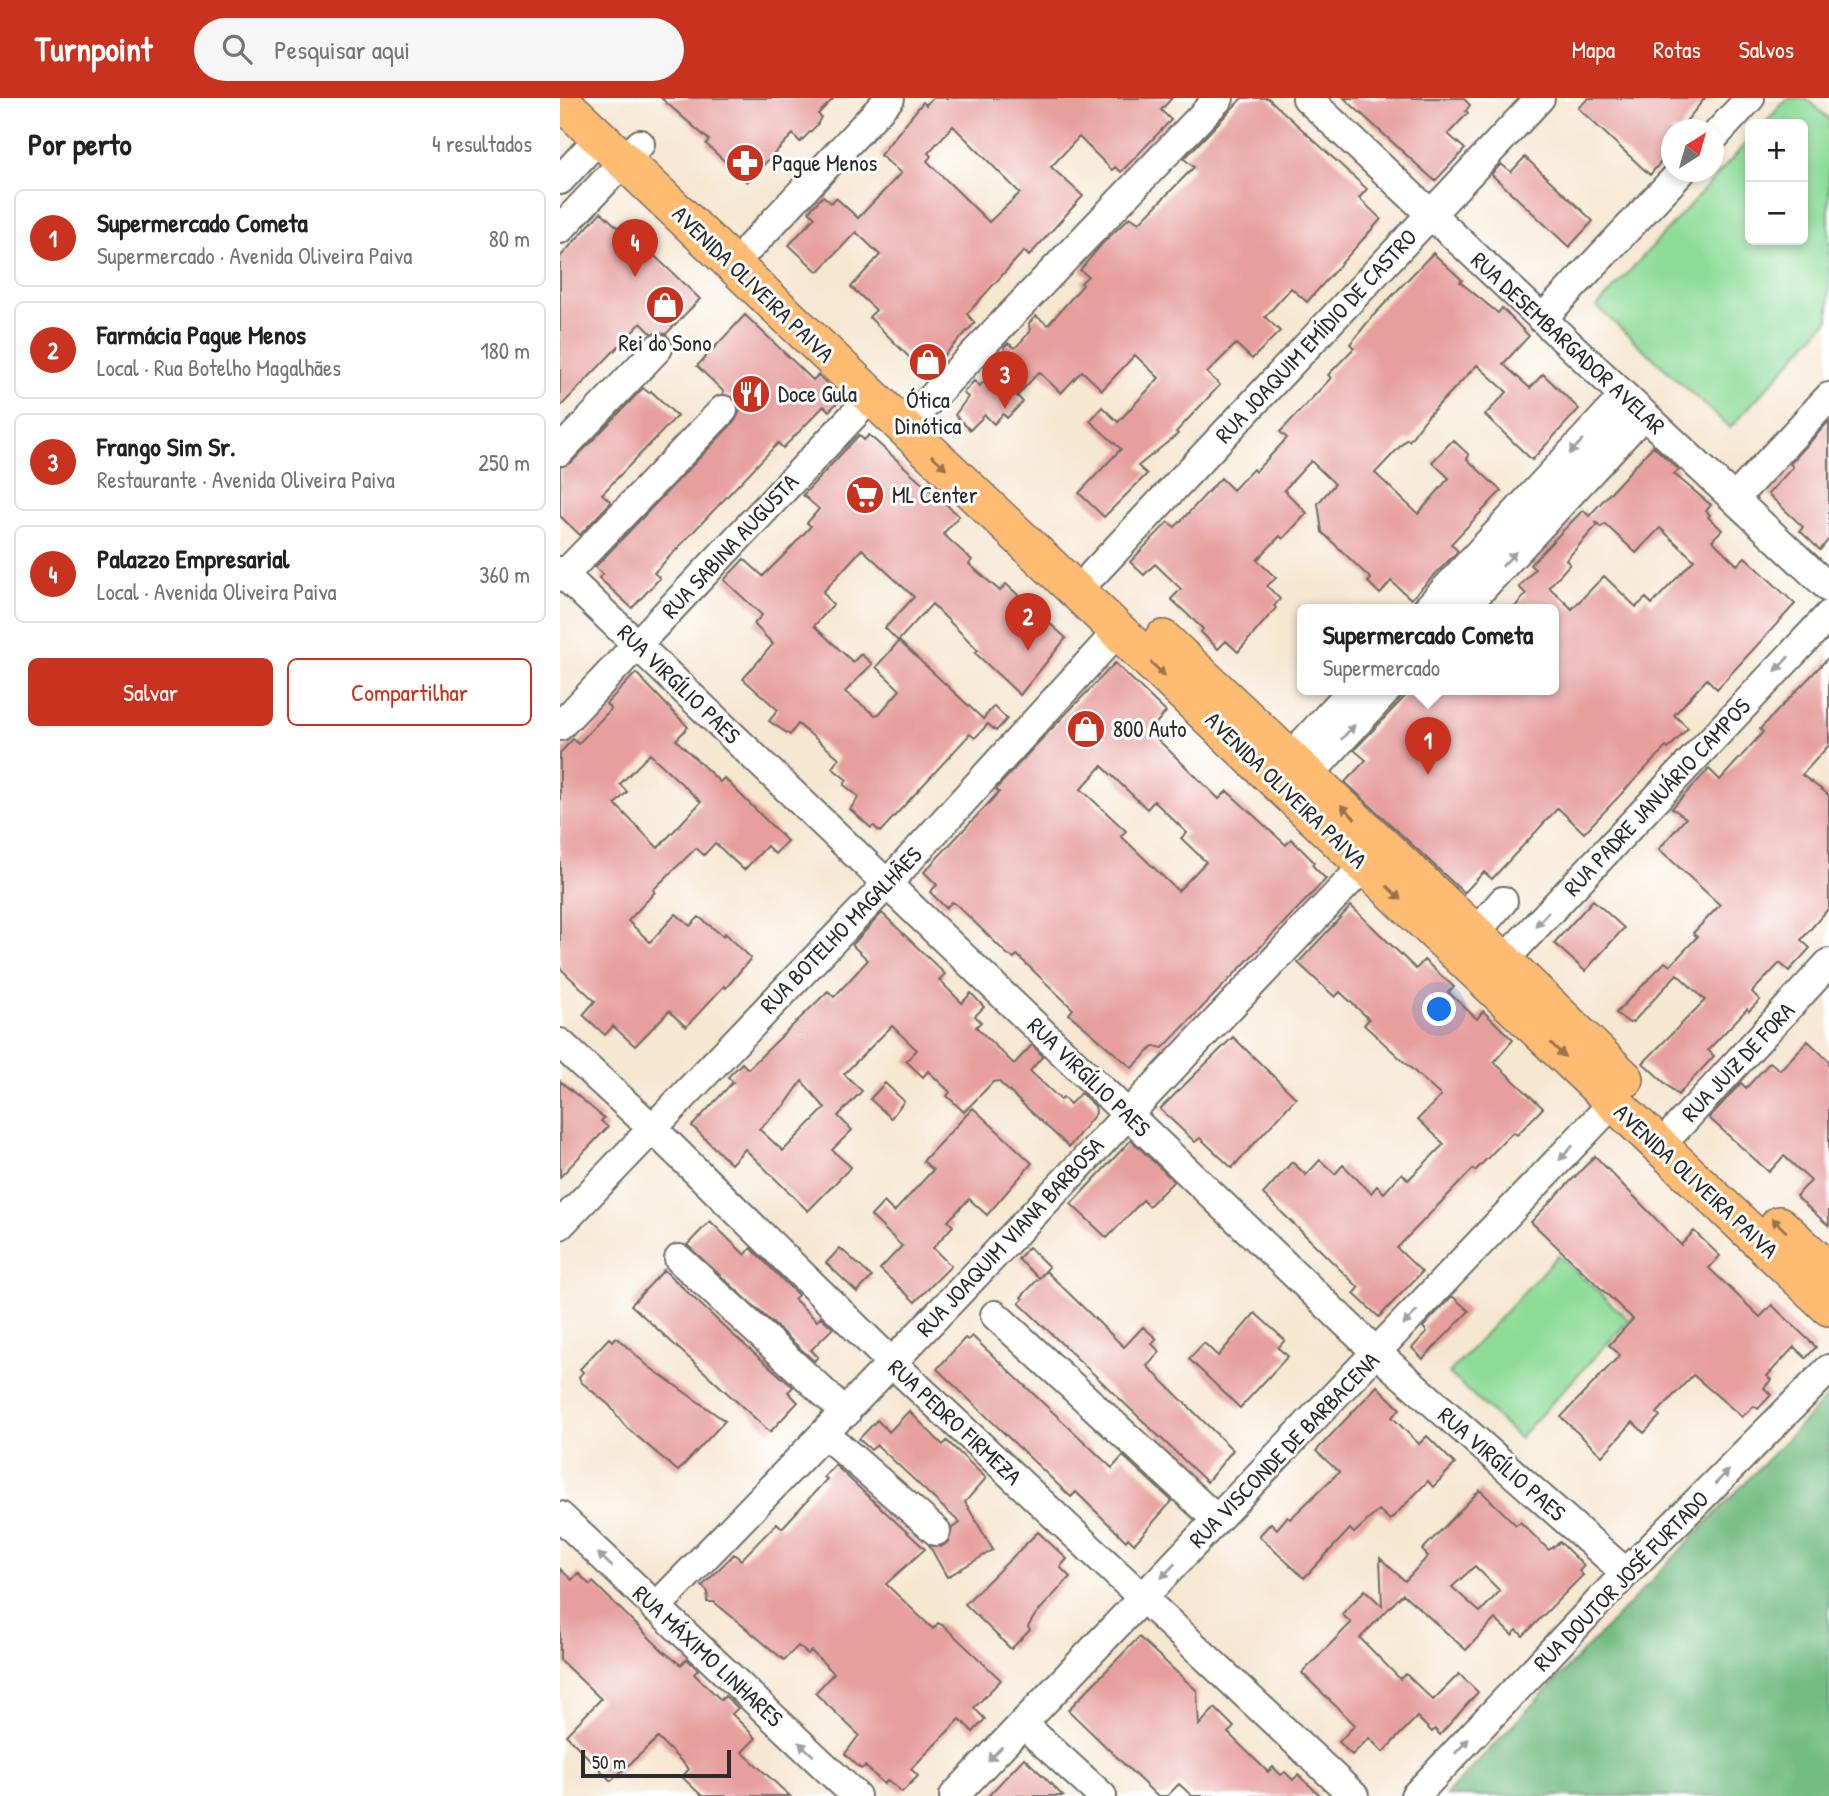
<!DOCTYPE html>
<html lang="pt">
<meta charset="utf-8">
<style>
body{margin:0;font-family:"Patrick Hand",sans-serif;background:#f6f6f6;color:#202124}
.controls{position:absolute;right:21px;top:21px;display:grid;overflow:hidden;border-radius:10px;box-shadow:0 4px 10px #0003}
.controls button{width:63px;height:63px;display:grid;place-items:center;padding:0;border:0;border-bottom:2px solid #e0e0e0;background:#fff;color:#202124;font:35px sans-serif}
.compass{position:absolute;left:1101px;top:21px;width:63px;height:63px;border-radius:50%;background:#fff;box-shadow:0 4px 10px #0003;rotate:37deg}
.scale{position:absolute;left:21px;bottom:18px;width:150px;box-sizing:border-box;padding-left:7px;border:4px solid #2b2b2b;border-top:0;font-size:19px;line-height:24px;white-space:nowrap;color:#2b2b2b;-webkit-text-stroke:5px #fff;paint-order:stroke}
.you{position:absolute;left:880px;top:912px;width:24px;height:24px;margin:-18px;border:5px solid #fff;border-radius:50%;background:#1a73e8;box-shadow:0 0 0 10px #1a73e833}
.badge{display:grid;place-items:center;width:46px;height:46px;border-radius:50%;background:#c8321e;color:#fff;font-size:23px;font-weight:700}
.pin{position:absolute;translate:-50% -58px;filter:drop-shadow(0 2px 4px #0008)}
.pin::after{content:'';position:absolute;top:37px;width:24px;height:21px;background:inherit;clip-path:polygon(0 0,100% 0,50% 100%)}
.popup{position:absolute;left:737px;top:506px;width:262px;height:91px;box-sizing:border-box;display:grid;place-content:center;border-radius:10px;background:#fff;filter:drop-shadow(0 2px 5px #0005);font-size:23px;white-space:nowrap;color:#757577}
.popup b{font-size:26px;color:#202124}
.popup::after{content:'';position:absolute;left:50%;top:100%;margin-left:-14px;border:14px solid transparent;border-top-color:#fff}
.list{margin:0;padding:0;list-style:none}
h2{display:flex;justify-content:space-between;align-items:center;height:91px;margin:0;padding:0 28px;font-size:30px}
h2 small{font-size:23px;font-weight:400;color:#757577}
.list li{display:grid;grid-template-columns:46px 1fr auto;gap:21px;align-items:center;box-sizing:border-box;height:98px;margin:0 14px 14px;padding:0 14px;border:2px solid #e0e0e0;border-radius:10px}
.list b{display:block;font-size:26px;white-space:nowrap}
.list p{margin:0;font-size:23px;white-space:nowrap;color:#757577}
.list em{font-size:23px;font-style:normal;color:#757577}
.actions{display:flex;gap:14px;padding:21px 28px}
.actions a{flex:1;padding:16px 0;border:2px solid #c8321e;border-radius:10px;text-align:center;font-size:24px;color:#c8321e}
.actions .main{background:#c8321e;color:#fff}
.icon{flex:none;width:38px;height:38px;fill:none;stroke:currentColor;stroke-width:2;stroke-linecap:round;stroke-linejoin:round}
.map{position:relative;flex:none;width:1269px;height:1698px;overflow:hidden}
header{display:flex;align-items:center;gap:42px;box-sizing:border-box;height:98px;padding:0 35px;background:#c8321e;color:#fff}
header strong{font-size:33px}
nav{display:flex;gap:38px;margin-inline-start:auto;font-size:24px}
.search{width:490px;height:63px;background:#f6f6f6;display:flex;align-items:center;gap:18px;box-sizing:border-box;padding:0 24px;border-radius:38px;color:#757577;font-size:26px}
main{display:flex}
aside{flex:1;background:#fff}
.map>svg:first-child{display:block}
.green{fill:#8fdc9a;stroke:#5d8462;stroke-width:2}
.forest{fill:#73bc82;stroke:#4f7456;stroke-width:2}
.building{fill:#e69f9d;fill-rule:evenodd}
.lines{fill:none;stroke-linecap:round;stroke-linejoin:round}
.minor-casing{stroke:#726d65;stroke-width:32}
.major-casing{stroke:#726d65;stroke-width:40}
.minor{stroke:#fff;stroke-width:28}
.major{stroke:#ffbb71;stroke-width:37}
.oneway{fill:#a0a0a0}
.oneway2{fill:#95734e}
.labels{text-anchor:middle;stroke-width:6;stroke-linejoin:round;paint-order:stroke}
.poi-label{font-size:23px;fill:#2b2b2b;stroke:#fff;text-anchor:start}
.street-label{font-size:23px;fill:#2b2b2b;stroke:#fff}
</style>
<header>
<strong>Turnpoint</strong>
<div class="search"><svg class="icon" aria-label="search" viewBox="0 0 24 24"><circle cx="10" cy="10" r="6"/><path d="M15 15l6 6"/></svg>Pesquisar aqui</div>
<nav><a>Mapa</a><a>Rotas</a><a>Salvos</a></nav>
</header>
<main>
<aside>
<h2>Por perto<small>4 resultados</small></h2>
<ul class="list">
<li><span class="badge">1</span><div><b>Supermercado Cometa</b><p>Supermercado · Avenida Oliveira Paiva</p></div><em>80 m</em></li>
<li><span class="badge">2</span><div><b>Farmácia Pague Menos</b><p>Local · Rua Botelho Magalhães</p></div><em>180 m</em></li>
<li><span class="badge">3</span><div><b>Frango Sim Sr.</b><p>Restaurante · Avenida Oliveira Paiva</p></div><em>250 m</em></li>
<li><span class="badge">4</span><div><b>Palazzo Empresarial</b><p>Local · Avenida Oliveira Paiva</p></div><em>360 m</em></li>
</ul>
<div class="actions"><a class="main">Salvar</a><a>Compartilhar</a></div>
</aside>
<div class="map">
<svg width="1269" height="1698" viewBox="0 0 1269 1698">
<rect width="100%" height="100%" fill="#fff"/>
<filter id="ink" filterUnits="userSpaceOnUse"><feTurbulence type="fractalNoise" baseFrequency=".0143" numOctaves="2"/><feDisplacementMap in="SourceGraphic" scale="14" xChannelSelector="R" yChannelSelector="G"/><feConvolveMatrix kernelMatrix="1 2 1 2 8 2 1 2 1" color-interpolation-filters="sRGB"/></filter>
<filter id="wash" filterUnits="userSpaceOnUse"><feTurbulence type="fractalNoise" baseFrequency=".00686" numOctaves="4" result="noise"/><feDisplacementMap in="SourceGraphic" scale="28" xChannelSelector="R" yChannelSelector="G"/><feGaussianBlur stdDeviation="1.57" result="paint"/><feColorMatrix in="noise" values="0 0 0 0 0 0 0 0 0 0 0 0 0 0 0 0 0 1.4 0 .05"/><feComposite in="paint" operator="in"/></filter>
<g filter="url(#wash)">
<rect width="100%" height="100%" fill="#f6e7d1"/>
<path class="green" d="M1228 0H1246L1269 21V221L1170 330 1037 209 1190 41V142H1243V26H1204Z
M998 1157 1069 1222 959 1340 889 1275Z"/>
<path class="forest" d="M1269 1297V1698H885Z"/>
<g id="blocks">
<path class="building" d="M101 0H274L258 16 261 19 257 27 240 44 233 36 187 84 146 46 149 42Z
M372 0H612L601 12 611 22 561 74 555 69 552 72 519 39 491 69 523 98 469 158 464 153 407 216 415 225 366 276 309 219 316 212 291 189 320 157 296 134 258 174 229 147 255 119 249 113 263 98 271 105 276 100 298 120 341 75 320 57 363 4 366 7ZM393 28 460 95 429 124 367 63 371 58 368 55Z
M682 0H708L807 91 799 100 821 121 747 204 731 190 705 219 720 233 692 261 676 246 647 275 660 287 616 334 618 336 578 368 587 376 544 419 519 395 561 351 530 323 542 309 558 324 599 280 575 257 542 292 522 273 501 295 479 274 457 298 463 304 447 320 443 316 434 326 425 317 410 332 395 317 408 299 403 295 414 283 420 288 446 260 444 249 448 245 455 250 470 234 469 225 476 218 488 227 523 187 521 185 528 178 520 172 542 146 570 119 579 125 634 69 624 61Z
M784 0H903L910 7 906 13 908 15 888 36 905 51 875 83Z
M1029 0H1145L1119 32H1111V52L1090 77 1018 10Z
M965 59 1033 123 1009 149 931 76 941 66 951 74Z
M41 114 77 147 80 144 140 201 106 236 91 235 81 225 0 309V159Z
M873 155 902 182 900 184 938 215 942 210 969 238 943 266 970 290 983 276 1019 311 972 362 925 317 947 294 917 267 868 318 849 343 847 341 815 375 858 416 889 380 872 364 893 342 909 357 907 361 941 393 891 446 898 453 851 501 831 483 820 496 808 484 811 481 762 434 758 405 775 386 751 363 724 392 747 415 723 441 720 438 697 462 716 480 707 488 720 501 714 508 716 510 678 554 666 543 658 551 641 534 643 531 611 501 621 491 595 466 584 477 570 464 608 424 615 429 619 425 661 380 673 392 693 371 695 374 727 340 720 334 771 280 768 277 794 250 790 246 811 220Z
M185 217 253 282 258 277 282 300 269 313 264 308 223 350 218 345 94 475 100 480 72 510 39 480 43 476 35 469 175 323 182 309 174 300 162 296 164 294 137 268Z
M83 290 89 295 91 293 117 318 42 396 51 404 20 437 0 418V369L12 364Z
M1269 323V441L1260 452 1240 433 1243 429 1208 396 1233 369 1230 366Z
M299 337 304 342 309 337 399 418 383 436 412 462 409 466 440 493 446 486 506 540 460 597 415 555 418 552 372 506 338 543 325 530 354 499 302 451 263 494 273 507 254 528 293 564 301 556 312 566 285 594 315 617 319 616 340 592 316 569 339 543 423 621 434 608 447 621 436 633 428 626 415 640 410 636 320 734 314 728 311 730 290 711 299 699 284 687 287 682 272 670 279 660 238 626 230 637 209 623 218 612 183 581 213 546 194 526 202 517 164 482 184 461 203 478 227 454 251 428 247 425 259 411 243 397Z
M1093 348 1119 372 1114 376 1151 407 1146 413 1150 417 1148 419 1162 432 1152 442 1177 467 1185 459 1235 506 1157 591 1147 581 1114 617 1128 630 1108 651 1106 649 1024 735 998 710 932 781 924 774 904 795 785 684 806 662 794 652 852 591H994V511H953L966 496 959 489 975 471 970 467 1023 412 1029 418ZM1035 424 1041 429 1045 426 1076 455 1100 430 1134 462 1092 506 1086 500 1076 509 1044 478 1012 511 989 489 1010 466 1006 462 1038 426Z
M1269 559V647L1242 677 1269 697V810L1241 842 1250 850 1229 873 1220 865 1192 894 1200 902 1189 913 1187 911 1148 952 1154 958 1118 997 1083 965 1145 902 1117 876 1073 924 1069 925 1056 915 1105 864 1110 868 1137 839 1133 835 1160 807 1099 751 1126 720 1112 710 1149 671 1160 682 1203 634 1200 631Z
M555 565 606 614 589 633 659 701 667 693 726 747 731 741 754 764 752 767 766 781 603 950 594 948 572 970 509 916 513 911 457 857 454 860 448 857 396 806 392 804 386 810 370 794 377 787 364 774 439 694 436 691 475 648ZM542 668 587 711 594 703 627 735 621 740 646 764 618 793 561 738 566 733 521 691Z
M76 575 128 629 116 642 160 684 164 680 227 743 215 756 207 748 184 772 155 745 144 757 136 750 93 792 95 794 68 823 90 844 116 816 130 828 139 819 163 838 165 835 191 860 166 890 164 888 126 929 109 913 75 948 53 928 45 937 23 917 35 903 0 870V655L13 641 18 646 51 611 46 606ZM90 656 141 704 98 750 55 706 67 694 60 686Z
M1033 802 1064 830 1025 873 994 845Z
M791 808 856 871 864 862 894 889 888 894 917 921 923 913 953 942 934 964 983 1010 957 1037 953 1034 915 1073 913 1071 837 1150 862 1174 819 1219 794 1196 799 1190 703 1096 732 1064 746 1077 760 1062 775 1076 783 1067 811 1095 817 1088 824 1095 842 1075 848 1082 884 1046 858 1021 881 998 804 927 809 921 780 894 775 899 738 865Z
M322 815 385 876 379 882 402 905 411 895 424 909 415 918 421 924 416 929 454 966 472 947 483 958 470 973 501 1002 503 999 510 1006 521 995 535 1008 536 1015 509 1049 438 983 433 984 404 1014 387 998 390 994 368 973 363 979 346 963 357 952 332 928 284 976 302 993 278 1018 292 1032 272 1052 291 1069 248 1113 185 1051 171 1066 132 1028 173 984 168 979 182 965 188 971 268 893 274 899 308 862 292 847ZM242 983 265 1010 223 1053 199 1031 225 1007Z
M673 939 736 1000 672 1070 640 1040 635 1044 600 1011Z
M1248 943 1269 963V1128L1236 1098 1251 1083 1224 1058 1209 1074 1149 1020 1181 985 1186 990 1210 964 1220 972Z
M0 983 44 1020 41 1023 48 1029 0 1079Z
M325 985 344 1003 331 1020 310 1001Z
M413 1010 472 1065 427 1117 409 1101 388 1123 393 1128 373 1150 391 1168 355 1204 320 1171 342 1148 311 1118 324 1104 334 1114 373 1072 363 1063Z
M571 1042 614 1083 589 1108 583 1102 547 1140 511 1106Z
M1035 1058 1121 1147 1134 1133 1160 1158 1149 1170 1200 1219 1212 1207 1256 1249 1246 1260 1234 1249 1207 1278 1211 1282 1204 1290 1211 1297 1198 1311 1194 1308 1182 1319 1133 1277 1097 1315 1100 1318 1084 1335 1073 1324 1042 1358 1001 1319 1060 1257 1049 1247 1073 1221 971 1124Z
M150 1123 185 1157 191 1150 238 1197 234 1201 257 1223 261 1219 273 1230 251 1252 258 1259 254 1263 127 1147Z
M469 1149 489 1169 479 1180 458 1161Z
M280 1150 312 1179 297 1194 266 1165Z
M104 1172 172 1236 233 1289 228 1294 238 1304 210 1334 71 1207Z
M486 1173 564 1249 583 1229 597 1241 592 1246 600 1254 587 1268 673 1352 647 1384 459 1205 463 1201 461 1199Z
M892 1198 909 1213 863 1261 852 1250 867 1234 863 1229Z
M695 1215 725 1242 718 1250 728 1258 680 1310 629 1261 644 1245 658 1258Z
M412 1238 552 1370 563 1358 612 1403 574 1446 568 1440 566 1443 516 1394 511 1399 377 1271 405 1240 408 1242Z
M56 1239 88 1268 165 1323 118 1373 65 1328 49 1307 21 1284 19 1279 23 1274 20 1271 49 1240 52 1243Z
M817 1288 840 1311 832 1319 859 1346 867 1338 895 1366 873 1389 868 1383 830 1422 819 1412 794 1435 790 1431 744 1480 699 1438 711 1425 717 1431 727 1419 730 1421 779 1374 756 1353Z
M349 1313 383 1347 387 1343 426 1380 405 1404 433 1452 387 1479 369 1447 381 1449 388 1444 392 1430 400 1425 317 1347 311 1352 299 1341 317 1322 329 1334Z
M275 1367 365 1451 326 1486 373 1531 378 1525 384 1528 441 1582 414 1610 425 1621 413 1634 400 1621 351 1671 358 1678 342 1694 328 1682 324 1686 305 1668 301 1671 285 1656 299 1637 255 1595 274 1575 251 1553 248 1556 238 1548 224 1562 154 1504H147L148 1494 142 1488 174 1456 181 1462 217 1425 222 1430 267 1381 264 1379Z
M920 1392 956 1427 960 1424 989 1452 1000 1444 1024 1468 1019 1473 1023 1477 963 1538 957 1532 952 1537 935 1521 906 1552 843 1496 800 1540 840 1581 846 1576 873 1602 899 1576 918 1594 880 1637 875 1631 872 1634 857 1619 823 1654 809 1640 792 1657 779 1644 795 1627 742 1575 791 1525 782 1516 805 1492 822 1508 820 1460 845 1483 868 1458 862 1452ZM915 1468 940 1493 920 1514 892 1489Z
M478 1434 507 1461 500 1469 510 1479 475 1517 468 1529 470 1532 451 1551 405 1506Z
M0 1471 12 1482 18 1475 30 1487 33 1484 103 1553 121 1567 127 1561 138 1572 134 1576 161 1602 165 1598 178 1610 172 1616 196 1640 182 1654 230 1698H142L122 1679 129 1671 98 1640 51 1683 6 1637 41 1601 0 1562Z
M579 1539 637 1593 639 1627 655 1610 674 1629 668 1635 708 1674 713 1669 721 1677 725 1674 733 1682 738 1677 761 1698H632L619 1686 607 1698H597L508 1612Z
M464 1660 481 1676 503 1698H428Z"/>
</g>
</g>
<g filter="url(#ink)">
<use href="#blocks" fill-opacity="0" stroke="#726d65" stroke-width="2"/>
<g class="lines">
<g class="minor-casing">
<path id="minor" d="M747 0 1269 490
M1154 39 1190 0
M0 82 39 40
M0 131 80 46
M190 149 330 0
M982 221 1121 74
M361 311 659 0
M0 353 98 250
M1174 401 1269 299
M0 473 817 1255 1066 1475
M533 476 980 0
M4 477 163 312
M867 511 1063 299
M903 511 1083 317
M0 628 311 299
M730 659 793 591
M749 677 828 591
M915 835 943 803
M929 878 1269 517
M0 945 91 1029 331 1264 794 1698
M1115 1032 1269 865
M0 1127 328 785 558 533
M119 1161 286 1315
M435 1217 656 1421
M265 1336 376 1433
M0 1418 296 1698
M95 1510C335 1265 568 1015 805 767
M464 1627 542 1698
M394 1698 1053 1005
M855 1698 1066 1475 1269 1271"/>
</g>
<g class="major-casing">
<path id="major" d="M0 2 1269 1209
M603 541 915 835 1065 981
M1219 1127 1269 1173"/>
</g>
<use href="#minor" class="minor"/>
<use href="#major" class="major"/>
</g>
<defs><path id="oneway-solid" d="M-6-.8H1V-3.2L6.5 0L1 3.2V.8H-6Z" transform="scale(1.75)"/></defs>
<g class="oneway">
<use href="#oneway-solid" transform="translate(1016 349) rotate(133)"/>
<use href="#oneway-solid" transform="translate(949 461) rotate(-47)"/>
<use href="#oneway-solid" transform="translate(1222 566) rotate(133)"/>
<use href="#oneway-solid" transform="translate(788 634) rotate(-47)"/>
<use href="#oneway-solid" transform="translate(982 821) rotate(133)"/>
<use href="#oneway-solid" transform="translate(1006 1055) rotate(133)"/>
<use href="#oneway-solid" transform="translate(850 1220) rotate(133)"/>
<use href="#oneway-solid" transform="translate(1162 1379) rotate(-45)"/>
<use href="#oneway-solid" transform="translate(45 1462) rotate(-136)"/>
<use href="#oneway-solid" transform="translate(608 1473) rotate(133)"/>
<use href="#oneway-solid" transform="translate(902 1648) rotate(-47)"/>
<use href="#oneway-solid" transform="translate(246 1651) rotate(-137)"/>
<use href="#oneway-solid" transform="translate(435 1656) rotate(134)"/>
</g>
<g class="oneway2">
<use href="#oneway-solid" transform="translate(379 364) rotate(43)"/>
<use href="#oneway-solid" transform="translate(598 571) rotate(44)"/>
<use href="#oneway-solid" transform="translate(788 714) rotate(-136)"/>
<use href="#oneway-solid" transform="translate(834 795) rotate(44)"/>
<use href="#oneway-solid" transform="translate(998 952) rotate(44)"/>
<use href="#oneway-solid" transform="translate(1219 1127) rotate(-137)"/>
</g>
</g>
<defs>
<g id="pharmacy-disc" transform="scale(2.0125)"><circle r="9.5" fill="#c8321e" stroke="#fff"/><path d="M-2-6h4v4h4v4h-4v4h-4v-4h-4v-4h4Z" fill="#fff"/></g>
<g id="shop-disc" transform="scale(2.0125)"><circle r="9.5" fill="#c8321e" stroke="#fff"/><path d="M-5-2.5h2.3a2.7 3.5 0 0 1 5.4 0H5L5.5 6h-11ZM-1.5-2.5h3a1.5 2.3 0 0 0-3 0Z" fill="#fff"/></g>
<g id="restaurant-disc" transform="scale(2.0125)"><circle r="9.5" fill="#c8321e" stroke="#fff"/><path d="M-5-6h1v4h1v-4h1v4h1v-4h1v5L-1.5 .5V6h-2V.5L-5-1ZM5-6V6H3V1.5H1.5Q1.5-4 5-6Z" fill="#fff"/></g>
<g id="supermarket-disc" transform="scale(2.0125)"><circle r="9.5" fill="#c8321e" stroke="#fff"/><path d="M-6-5.5h2.5l.6 2H6L4.5 2H-2.5L-4.4-4H-6ZM-1.5 3.2a1.3 1.3 0 1 0 .1 0ZM3 3.2a1.3 1.3 0 1 0 .1 0Z" fill="#fff"/></g>
</defs>
<g fill-rule="evenodd">
<use href="#pharmacy-disc" x="185" y="65"/>
<use href="#shop-disc" x="105" y="207"/>
<use href="#shop-disc" x="368" y="264"/>
<use href="#restaurant-disc" x="191" y="296"/>
<use href="#supermarket-disc" x="305" y="397"/>
<use href="#shop-disc" x="526" y="631"/>
</g>
<g class="labels">
<g class="poi-label">
<text x="212" y="73">Pague Menos</text>
<text x="105" y="253" text-anchor="middle">Rei do Sono</text>
<text x="218" y="304">Doce Gula</text>
<text x="368" y="310" text-anchor="middle">Ótica<tspan x="368" dy="26">Dinótica</tspan></text>
<text x="332" y="405">ML Center</text>
<text x="553" y="639">800 Auto</text>
</g>
<g class="street-label">
<text transform="translate(193 186) rotate(44)" y="8">AVENIDA OLIVEIRA PAIVA</text>
<text transform="translate(756 238) rotate(-47)" y="8">RUA JOAQUIM EMÍDIO DE CASTRO</text>
<text transform="translate(1008 245) rotate(43)" y="8">RUA DESEMBARGADOR AVELAR</text>
<text transform="translate(170 448) rotate(-47)" y="8">RUA SABINA AUGUSTA</text>
<text transform="translate(119 586) rotate(44)" y="8">RUA VIRGÍLIO PAES</text>
<text transform="translate(726 692) rotate(44)" y="8">AVENIDA OLIVEIRA PAIVA</text>
<text transform="translate(1097 699) rotate(-47)" y="8">RUA PADRE JANUÁRIO CAMPOS</text>
<text transform="translate(281 832) rotate(-46)" y="8">RUA BOTELHO MAGALHÃES</text>
<text transform="translate(1178 964) rotate(-47)" y="8">RUA JUIZ DE FORA</text>
<text transform="translate(529 979) rotate(44)" y="8">RUA VIRGÍLIO PAES</text>
<text transform="translate(1136 1083) rotate(43)" y="8">AVENIDA OLIVEIRA PAIVA</text>
<text transform="translate(450 1139) rotate(-47)" y="8">RUA JOAQUIM VIANA BARBOSA</text>
<text transform="translate(395 1324) rotate(43)" y="8">RUA PEDRO FIRMEZA</text>
<text transform="translate(724 1352) rotate(-46)" y="8">RUA VISCONDE DE BARBACENA</text>
<text transform="translate(942 1366) rotate(41)" y="8">RUA VIRGÍLIO PAES</text>
<text transform="translate(1061 1483) rotate(-46)" y="8">RUA DOUTOR JOSÉ FURTADO</text>
<text transform="translate(148 1558) rotate(43)" y="8">RUA MÁXIMO LINHARES</text>
</g>
</g>
</svg>
<div class="controls">
<button>+</button>
<button>−</button>
</div>
<svg class="compass" viewBox="-18 -18 36 36"><path d="M0-13l5 13h-10z" fill="#e53935"/><path d="M0 13l5-13h-10z" fill="#757577"/></svg>
<div class="scale">50 m</div>
<div class="you"></div>
<div class="pin badge" style="left:868px;top:677px">1</div>
<div class="popup"><b>Supermercado Cometa</b>Supermercado</div>
<div class="pin badge" style="left:468px;top:553px">2</div>
<div class="pin badge" style="left:445px;top:311px">3</div>
<div class="pin badge" style="left:75px;top:179px">4</div>
</div>
</main>
